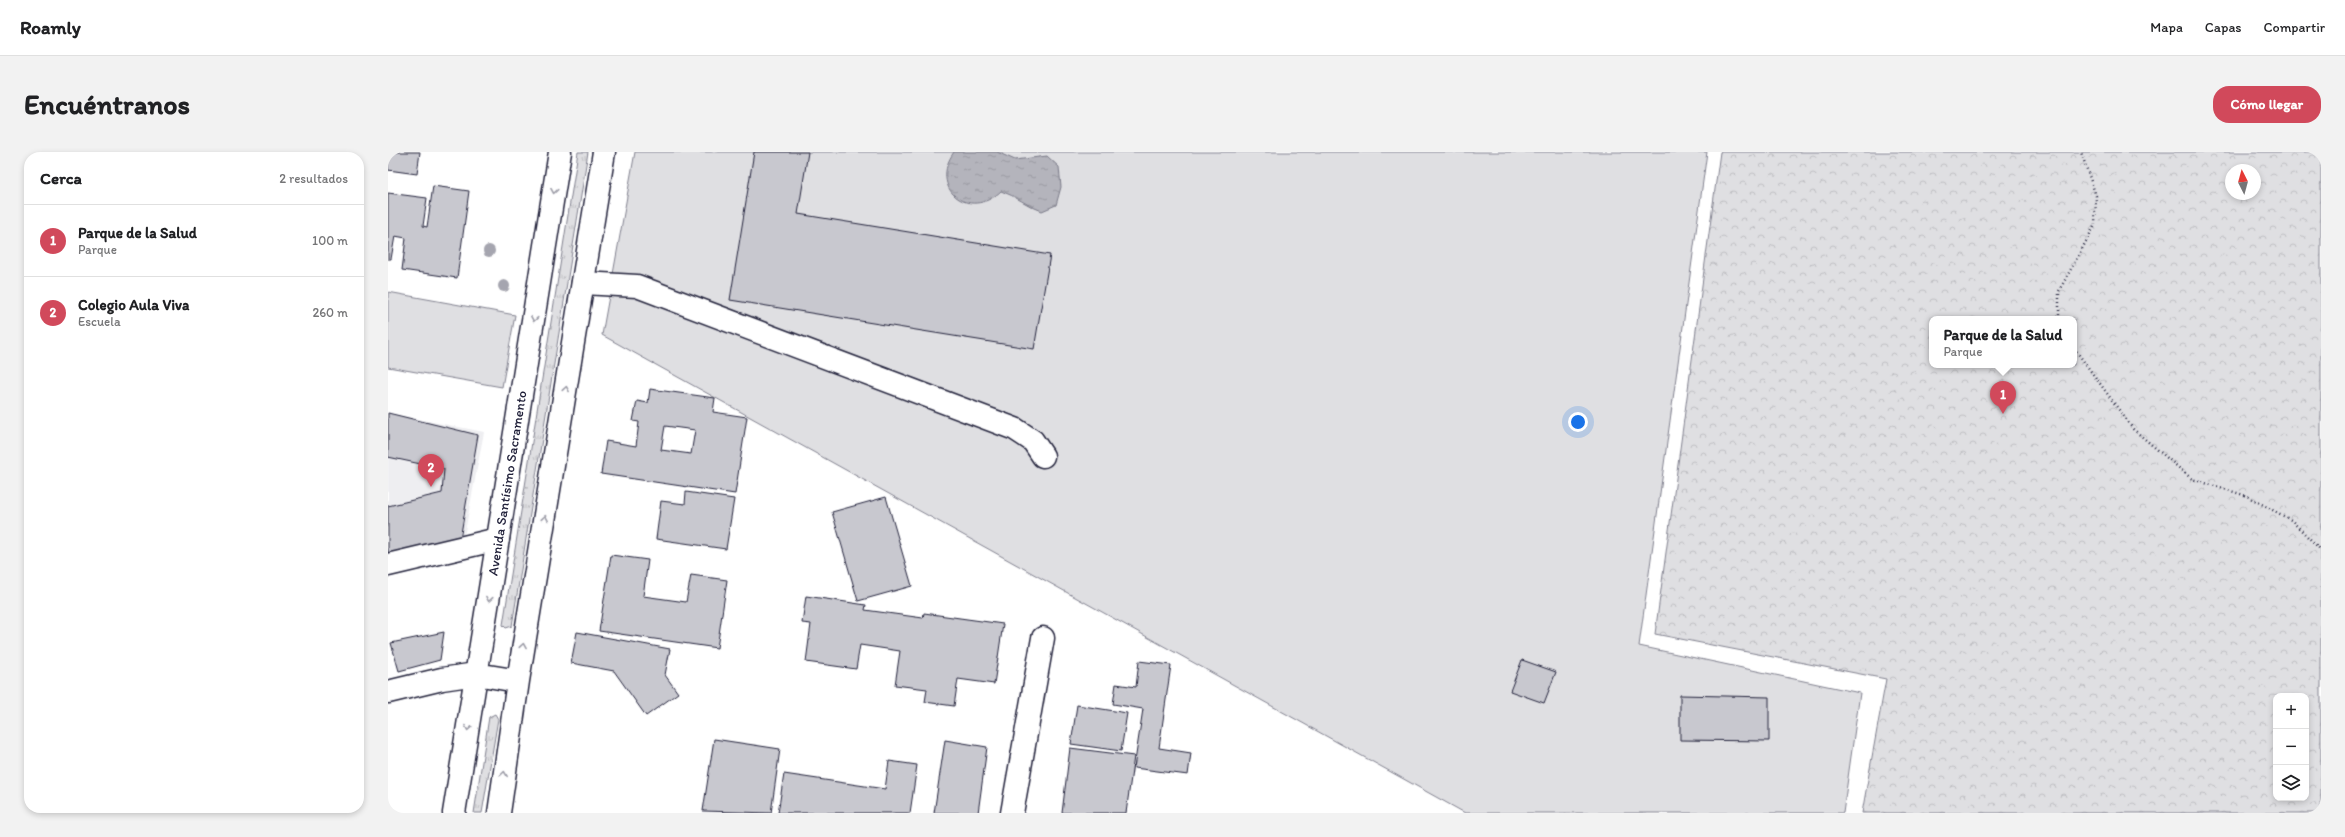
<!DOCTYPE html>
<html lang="es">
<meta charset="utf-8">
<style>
body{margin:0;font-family:Itim,sans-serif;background:#f2f2f2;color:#202124}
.controls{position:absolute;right:12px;bottom:12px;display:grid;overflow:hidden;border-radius:8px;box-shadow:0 2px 6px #0003}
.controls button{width:36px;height:36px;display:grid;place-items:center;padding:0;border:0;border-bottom:1px solid #e0e0e0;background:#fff;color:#202124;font:20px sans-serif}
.compass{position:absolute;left:1837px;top:12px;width:36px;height:36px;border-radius:50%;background:#fff;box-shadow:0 2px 6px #0003;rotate:354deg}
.you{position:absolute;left:1190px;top:270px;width:14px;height:14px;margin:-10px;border:3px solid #fff;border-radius:50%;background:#1a73e8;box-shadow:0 0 0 6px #1a73e833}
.badge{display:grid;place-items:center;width:26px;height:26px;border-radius:50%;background:#d1495b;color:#fff;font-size:13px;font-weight:700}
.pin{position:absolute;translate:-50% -33px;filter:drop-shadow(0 1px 2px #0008)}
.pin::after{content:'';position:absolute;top:21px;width:14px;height:12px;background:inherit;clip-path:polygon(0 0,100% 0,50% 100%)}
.popup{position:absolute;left:1541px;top:164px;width:148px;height:52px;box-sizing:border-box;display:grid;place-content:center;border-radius:8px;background:#fff;filter:drop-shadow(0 1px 3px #0005);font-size:13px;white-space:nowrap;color:#757577}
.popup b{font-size:15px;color:#202124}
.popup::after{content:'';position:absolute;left:50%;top:100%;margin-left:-8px;border:8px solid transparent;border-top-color:#fff}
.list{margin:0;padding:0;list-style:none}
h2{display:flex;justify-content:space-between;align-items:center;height:52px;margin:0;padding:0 16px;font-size:17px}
h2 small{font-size:13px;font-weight:400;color:#757577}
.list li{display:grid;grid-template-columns:26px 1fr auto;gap:12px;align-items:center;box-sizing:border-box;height:72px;padding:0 16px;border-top:1px solid #e0e0e0}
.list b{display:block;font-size:15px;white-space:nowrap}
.list p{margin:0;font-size:13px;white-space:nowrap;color:#757577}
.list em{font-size:13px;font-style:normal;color:#757577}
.icon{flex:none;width:22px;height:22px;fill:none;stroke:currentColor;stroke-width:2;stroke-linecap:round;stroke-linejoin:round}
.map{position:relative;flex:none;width:1933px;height:661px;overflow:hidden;border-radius:16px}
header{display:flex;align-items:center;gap:24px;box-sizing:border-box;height:56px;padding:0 20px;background:#fff;border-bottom:1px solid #e0e0e0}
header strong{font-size:19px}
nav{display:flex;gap:22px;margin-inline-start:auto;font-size:14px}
.intro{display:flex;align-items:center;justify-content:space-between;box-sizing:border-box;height:96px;padding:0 24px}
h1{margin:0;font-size:28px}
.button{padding:10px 18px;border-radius:16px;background:#d1495b;color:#fff;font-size:14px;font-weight:700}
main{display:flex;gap:24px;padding:0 24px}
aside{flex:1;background:#fff;border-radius:16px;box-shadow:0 2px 6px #0003}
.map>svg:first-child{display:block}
.built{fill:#eeeef1}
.grass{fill:url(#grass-tufts);stroke:#80808e}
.park{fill:url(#park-crowns);stroke:#80808e;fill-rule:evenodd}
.garden{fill:#dfdfe2;stroke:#80808e}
.water{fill:url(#water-ripples);stroke:#7a7a88}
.building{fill:#c8c8cf;stroke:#22223b;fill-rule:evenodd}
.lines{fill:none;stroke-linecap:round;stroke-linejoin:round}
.minor-casing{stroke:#22223b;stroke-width:25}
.major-casing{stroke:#22223b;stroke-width:25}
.path{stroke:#22223b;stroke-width:2.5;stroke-dasharray:1 3;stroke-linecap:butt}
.minor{stroke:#fff;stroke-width:22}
.major{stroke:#fff;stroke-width:22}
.tree{fill:#a5a5af}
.oneway{stroke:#9c9ca7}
.labels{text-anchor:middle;stroke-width:3;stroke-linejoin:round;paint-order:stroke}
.street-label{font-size:14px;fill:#22223b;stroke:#fff}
</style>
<header>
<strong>Roamly</strong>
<nav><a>Mapa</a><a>Capas</a><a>Compartir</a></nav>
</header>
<div class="intro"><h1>Encuéntranos</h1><a class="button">Cómo llegar</a></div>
<main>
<aside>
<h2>Cerca<small>2 resultados</small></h2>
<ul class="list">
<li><span class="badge">1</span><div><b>Parque de la Salud</b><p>Parque</p></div><em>100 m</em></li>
<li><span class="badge">2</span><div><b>Colegio Aula Viva</b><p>Escuela</p></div><em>260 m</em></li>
</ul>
</aside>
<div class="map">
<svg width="1933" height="661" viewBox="0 0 1933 661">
<defs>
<pattern id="grass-tufts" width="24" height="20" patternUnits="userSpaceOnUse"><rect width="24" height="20" fill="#dfdfe2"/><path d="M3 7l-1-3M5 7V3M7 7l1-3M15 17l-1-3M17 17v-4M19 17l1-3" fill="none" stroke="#bfbfc3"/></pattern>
<pattern id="park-crowns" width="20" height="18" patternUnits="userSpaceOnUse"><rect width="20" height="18" fill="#dfdfe2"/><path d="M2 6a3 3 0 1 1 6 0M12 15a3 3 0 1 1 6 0" fill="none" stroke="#bfbfc3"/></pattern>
<pattern id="water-ripples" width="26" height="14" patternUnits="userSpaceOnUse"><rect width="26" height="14" fill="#b4b4bc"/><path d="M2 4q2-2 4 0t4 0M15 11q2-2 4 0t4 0" fill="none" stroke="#9a9aa2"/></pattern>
</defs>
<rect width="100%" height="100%" fill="#fff"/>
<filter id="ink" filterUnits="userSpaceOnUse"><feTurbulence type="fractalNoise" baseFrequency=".025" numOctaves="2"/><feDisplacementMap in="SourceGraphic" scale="8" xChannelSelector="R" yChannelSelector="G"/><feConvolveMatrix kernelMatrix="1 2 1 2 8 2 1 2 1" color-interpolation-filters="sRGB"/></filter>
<g filter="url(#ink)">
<path class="built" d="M0 261 96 280 75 390 0 401Z"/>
<path class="grass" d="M190 0H200L124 474 118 476 115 473Z
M107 562 110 567 94 661H86L101 565Z"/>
<path class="park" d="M1332 0H1933V661H1474L1498 527 1267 482ZM1843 18H1867V42H1843ZM1544 167H1686V213H1544ZM1888 544H1918V646H1888Z"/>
<path class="garden" d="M247 0H1319L1251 494 1472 541 1455 661H1077L214 183Z
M0 140 127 163 114 235 0 215Z"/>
<path class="water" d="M566 0H609L627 8 659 4 671 15 673 35 668 53 654 59C639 54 628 44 613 39 581 70 540 36 566 0Z"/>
<path class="building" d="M0 0H32L29 22 0 18Z
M366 0H420L410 62 662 103 646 197 342 148Z
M45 34 81 39 69 126 14 118 18 86 7 84 3 107H0V41L39 46 35 74 39 75Z
M262 237 327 246 325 260 359 265 347 342 213 322 218 289 248 294 251 270 245 269 249 249 260 251ZM277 274 307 278 303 302 273 298Z
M0 261 90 283 71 393 0 409V354L54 341 56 317 0 305Z
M298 340 346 347 338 397 268 387 273 349 297 352Z
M498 345 524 434 470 449 444 360Z
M223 403 260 408 255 444 298 450 303 423 339 428 329 496 211 479Z
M418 444 478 453 477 458 535 466 536 461 615 472 606 532 570 527 566 554 537 550 539 537 507 533 512 499 472 493 468 517 418 510 423 472 414 471Z
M56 480 52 508 11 519 3 491Z
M189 480 282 497 277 523 290 541 258 564 226 519 183 511Z
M1134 508 1168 520 1156 551 1122 539Z
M751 509 783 513 771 596 803 601 800 623 746 616 755 557 725 552 728 532 748 535Z
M1292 543 1381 545V589L1292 588Z
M689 553 739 561 733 599 683 592Z
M326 587 392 597 383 661 315 659Z
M557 588 599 595 590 661H546Z
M682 596 746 604 738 661H674Z
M501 609 529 613 522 661H390L396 622 497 637Z"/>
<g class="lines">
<g class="minor-casing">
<path id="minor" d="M195 131 249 134 627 277 645 289 655 304
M0 413 110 387
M0 540 54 527 88 522
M624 661 655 486"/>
</g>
<g class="major-casing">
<path id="major" d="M88 522 130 529
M66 661 172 0
M111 661 130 529 216 0"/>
</g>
<path class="path" d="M1671 167V139L1707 73 1708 44 1693 0
M1686 196 1745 277 1804 327 1859 344 1903 368 1933 398"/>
<use href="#minor" class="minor"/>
<use href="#major" class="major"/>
</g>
<g class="tree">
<circle cx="101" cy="99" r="6"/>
<circle cx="116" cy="134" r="6"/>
</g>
<defs><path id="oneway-chevron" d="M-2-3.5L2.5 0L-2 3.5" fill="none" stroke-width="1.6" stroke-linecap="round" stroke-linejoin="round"/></defs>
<g class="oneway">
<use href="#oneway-chevron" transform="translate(166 39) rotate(99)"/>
<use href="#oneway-chevron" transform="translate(146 167) rotate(99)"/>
<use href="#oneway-chevron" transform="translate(178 237) rotate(-81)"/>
<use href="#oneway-chevron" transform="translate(157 366) rotate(-81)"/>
<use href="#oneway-chevron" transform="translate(101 447) rotate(99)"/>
<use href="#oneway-chevron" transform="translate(135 494) rotate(-81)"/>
<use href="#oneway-chevron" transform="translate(80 576) rotate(99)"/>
<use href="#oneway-chevron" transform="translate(116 622) rotate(-82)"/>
</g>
</g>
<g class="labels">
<g class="street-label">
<text transform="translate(119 331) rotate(-81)" y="5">Avenida Santísimo Sacramento</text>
</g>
</g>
</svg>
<div class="controls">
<button>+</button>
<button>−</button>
<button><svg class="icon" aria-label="layers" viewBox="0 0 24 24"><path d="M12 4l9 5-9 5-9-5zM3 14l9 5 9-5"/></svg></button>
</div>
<svg class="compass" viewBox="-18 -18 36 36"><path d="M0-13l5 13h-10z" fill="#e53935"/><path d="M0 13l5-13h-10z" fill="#757577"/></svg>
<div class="you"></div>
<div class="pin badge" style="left:1615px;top:262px">1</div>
<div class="popup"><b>Parque de la Salud</b>Parque</div>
<div class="pin badge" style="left:43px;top:335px">2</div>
</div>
</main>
